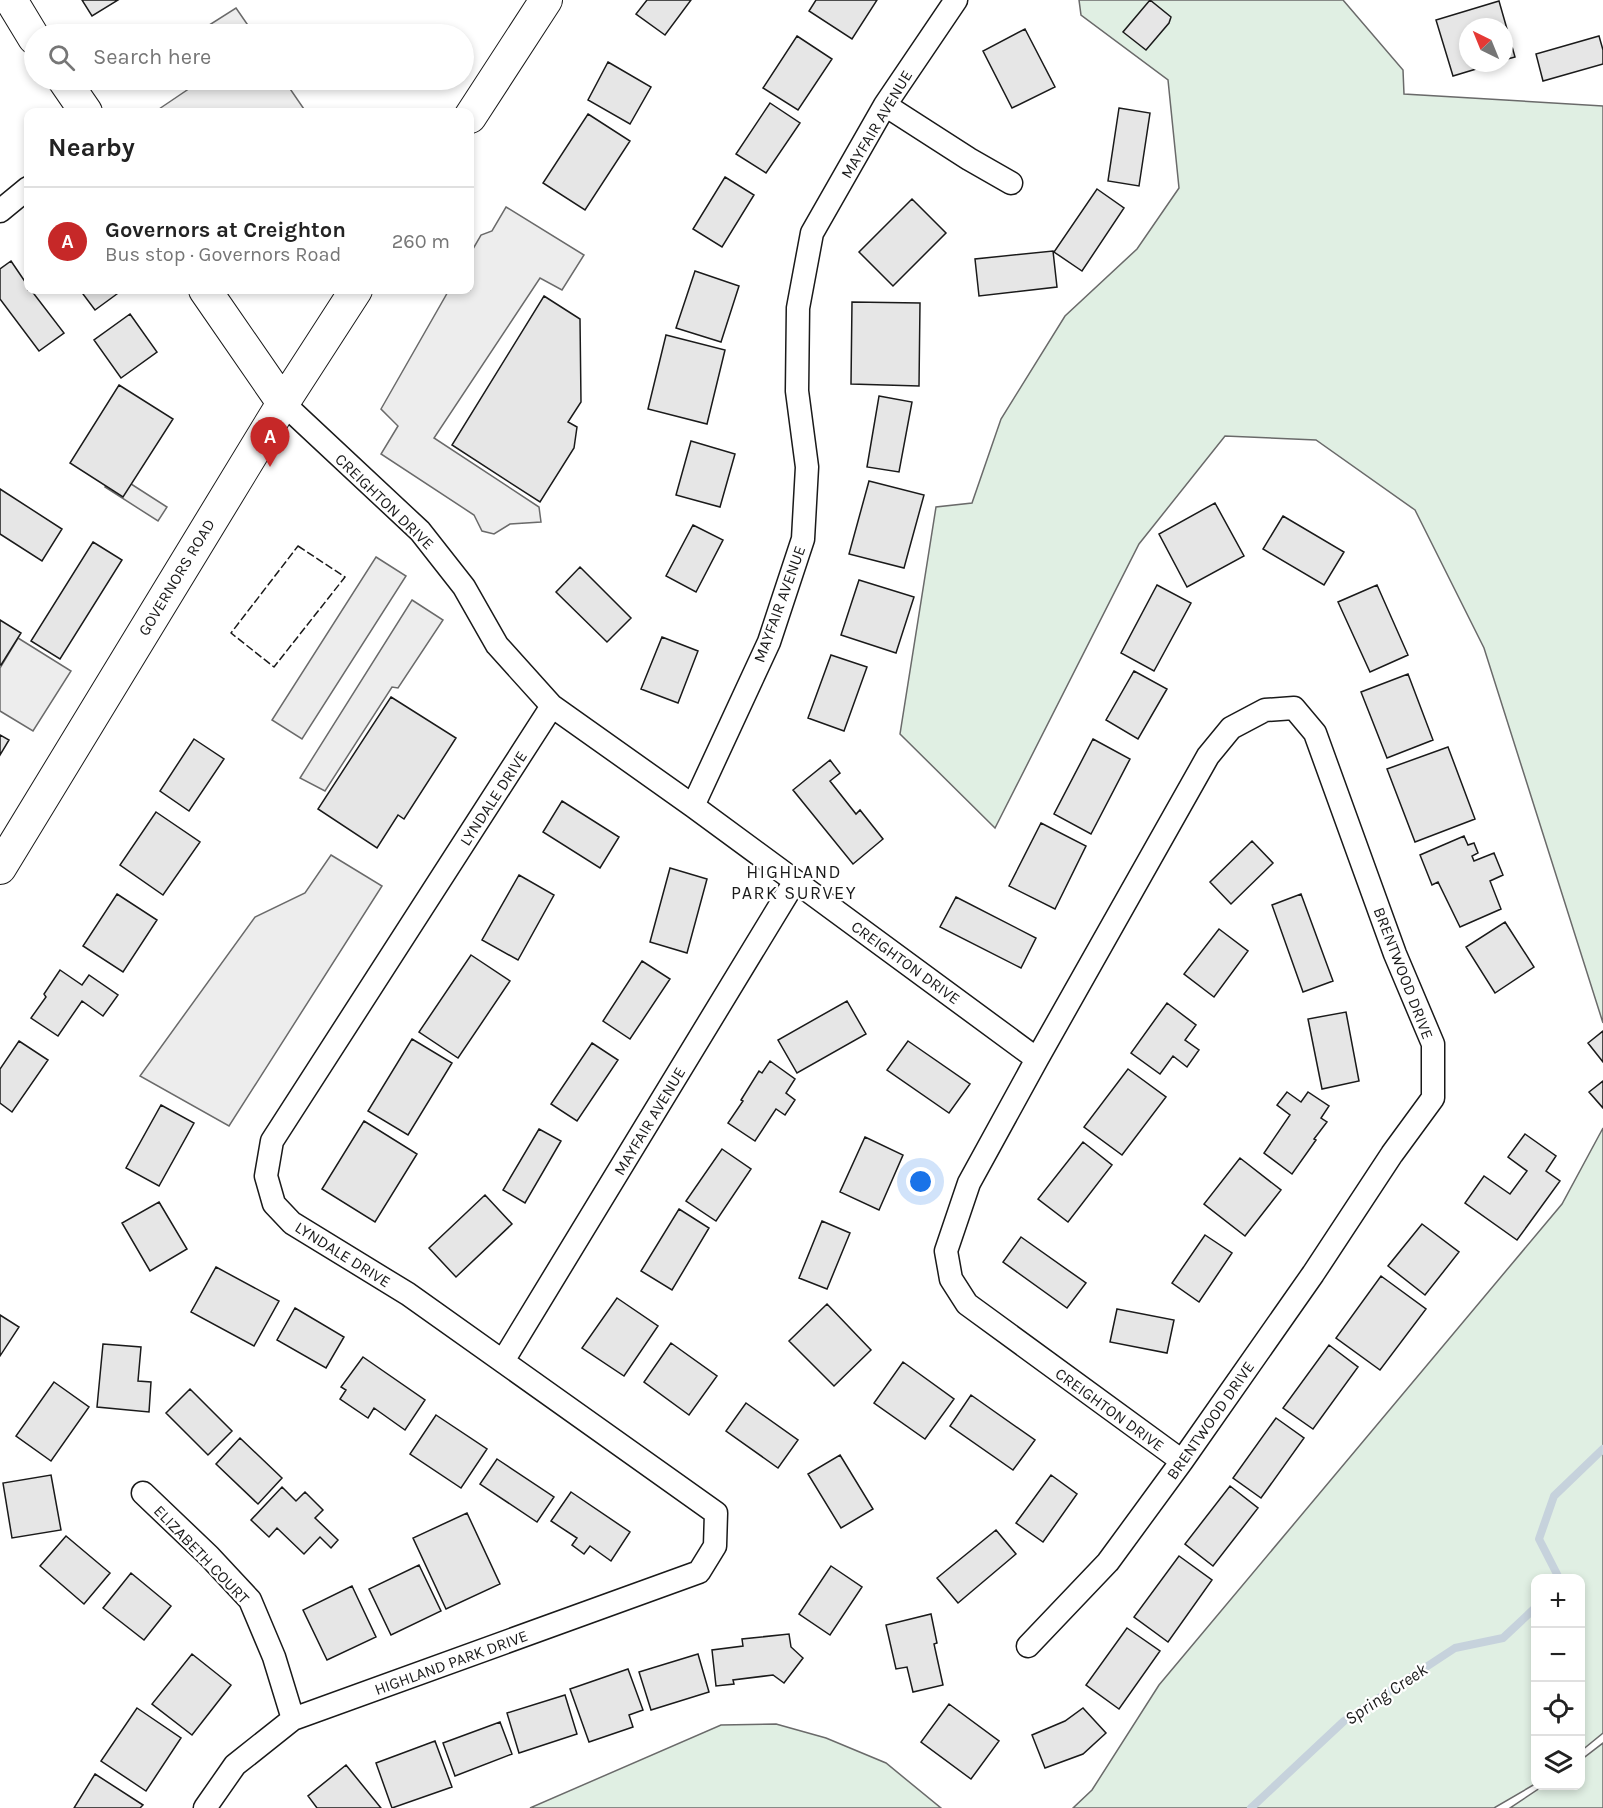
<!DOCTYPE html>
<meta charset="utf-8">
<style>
body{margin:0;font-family:Karla,sans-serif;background:#f6f6f6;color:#222}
.controls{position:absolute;right:18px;bottom:18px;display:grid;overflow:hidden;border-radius:12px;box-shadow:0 3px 9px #0003}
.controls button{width:54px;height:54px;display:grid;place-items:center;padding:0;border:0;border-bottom:2px solid #e0e0e0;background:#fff;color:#222;font:30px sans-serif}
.compass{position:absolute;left:1459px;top:18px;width:54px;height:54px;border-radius:50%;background:#fff;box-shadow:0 3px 9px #0003;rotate:317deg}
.you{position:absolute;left:921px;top:1182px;width:21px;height:21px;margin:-15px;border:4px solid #fff;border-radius:50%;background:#1a73e8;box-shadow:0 0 0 9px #1a73e833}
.badge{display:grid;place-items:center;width:39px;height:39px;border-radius:50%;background:#c62828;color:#fff;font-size:20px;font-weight:700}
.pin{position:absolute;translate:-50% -50px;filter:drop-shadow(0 2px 3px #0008)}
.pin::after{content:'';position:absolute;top:32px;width:21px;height:18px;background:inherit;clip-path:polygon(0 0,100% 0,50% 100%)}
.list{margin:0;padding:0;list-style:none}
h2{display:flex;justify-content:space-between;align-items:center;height:78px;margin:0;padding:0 24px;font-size:26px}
h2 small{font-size:20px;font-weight:400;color:#767676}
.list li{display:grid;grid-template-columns:39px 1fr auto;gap:18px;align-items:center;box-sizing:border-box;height:108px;padding:0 24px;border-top:2px solid #e0e0e0}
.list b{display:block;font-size:22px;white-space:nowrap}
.list p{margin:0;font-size:20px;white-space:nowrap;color:#767676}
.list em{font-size:20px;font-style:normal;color:#767676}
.icon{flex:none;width:33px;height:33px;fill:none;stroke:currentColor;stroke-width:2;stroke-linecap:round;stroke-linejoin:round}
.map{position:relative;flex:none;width:1603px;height:1808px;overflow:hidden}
.search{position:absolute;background:#fff;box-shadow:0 3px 9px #0003;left:24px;top:24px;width:450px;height:66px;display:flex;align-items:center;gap:15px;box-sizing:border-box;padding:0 21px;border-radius:33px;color:#767676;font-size:22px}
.panel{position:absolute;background:#fff;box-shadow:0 3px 9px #0003;left:24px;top:108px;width:450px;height:186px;border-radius:12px}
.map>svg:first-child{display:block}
.green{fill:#e0efe3;stroke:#6a6a6a;stroke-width:1.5}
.parking{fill:#ededed;stroke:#6a6a6a;stroke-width:1.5}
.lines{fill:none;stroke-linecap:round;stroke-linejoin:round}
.stream{stroke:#c6d2dc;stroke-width:8}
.building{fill:#e6e6e6;stroke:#1a1a1a;stroke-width:1.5}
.street-casing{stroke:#1a1a1a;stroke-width:25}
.secondary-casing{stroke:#1a1a1a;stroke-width:34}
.street{stroke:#fff;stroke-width:22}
.secondary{stroke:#fff;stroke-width:32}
.fence{stroke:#1a1a1a;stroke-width:1.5;stroke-dasharray:8 3;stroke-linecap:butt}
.labels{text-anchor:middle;stroke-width:4.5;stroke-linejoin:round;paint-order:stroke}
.street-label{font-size:16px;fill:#1a1a1a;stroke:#fff}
.neighbourhood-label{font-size:18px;letter-spacing:1.5px;fill:#1a1a1a;stroke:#fff}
.water-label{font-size:18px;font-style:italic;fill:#1a1a1a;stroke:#fff}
</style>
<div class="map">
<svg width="1603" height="1808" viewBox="0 0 1603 1808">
<rect width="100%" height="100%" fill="#fff"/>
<path class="green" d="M1079 0H1343L1403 70 1404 94 1603 106V1023L1484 648 1415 510 1316 440 1225 436 1139 544 995 828 900 734 936 507 972 503 1001 419 1065 316 1137 249 1179 188 1168 80 1081 15Z
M1603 1128V1733L1581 1751 1580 1578H1536L1535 1784 1494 1808H1073L1092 1790 1159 1685 1562 1204Z
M776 1724 826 1738 886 1763 941 1808H530L721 1725Z
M1603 1743V1808H1510L1543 1786H1580L1581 1760Z"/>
<path class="parking" d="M236 8 254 34H195Z
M186 80H284L306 112H162L159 109 190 88Z
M506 207 584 255 562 290 540 278 434 438 539 507 541 522 510 524 494 534 482 531 474 515 381 454 398 426 381 409 449 290H470V254L481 235 492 231Z
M114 473 167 507 158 521 105 487Z
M376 557 406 576 302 739 272 720Z
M412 600 443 620 398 688 392 687 325 791 300 778Z
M18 638 71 671 33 731 0 711V668Z
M331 855 382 886 229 1126 140 1076 255 917 305 893Z"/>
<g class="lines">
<path class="stream" d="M1559 1578 1539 1539 1554 1496 1603 1449
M1251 1808 1344 1721 1455 1648 1503 1638 1536 1607"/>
</g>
<path class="building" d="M82 0H118L92 16Z
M647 0H691L665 35 636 14Z
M816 0H877L852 39 809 11Z
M1150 0 1171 17 1169 23 1146 50 1123 32Z
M1499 1 1515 57 1504 60V27H1468V63H1496L1453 76 1436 20Z
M1025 29 1055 87 1012 108 983 51Z
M797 36 832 59 798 110 763 88Z
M1599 36 1603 50V64L1543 81 1536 54Z
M608 62 651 87 630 124 588 100Z
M770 103 800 123 766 173 736 154Z
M1119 108 1150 113 1139 186 1108 181Z
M588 114 630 141 585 210 543 183Z
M725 177 754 195 722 247 693 229Z
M1097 189 1124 208 1082 271 1054 252Z
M912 199 946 233 893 286 859 252Z
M1053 251 1057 287 979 296 975 259Z
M11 261 28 286V290H31L64 333 39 351 0 299V269Z
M695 271 739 286 721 342 676 328Z
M80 290H120L121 291 95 310Z
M544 296 580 319 581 402 568 422 577 427 574 448 540 502 452 445Z
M852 302 920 303 919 386 851 384Z
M130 314 157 352 121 378 94 340Z
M666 335 725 350 707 424 648 409Z
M119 385 173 419 123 497 70 463Z
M879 396 912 402 899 472 867 467Z
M691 441 735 454 720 507 676 495Z
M869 481 924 495 904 568 849 554Z
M0 489 62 529 42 561 0 534Z
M1215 503 1244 556 1187 587 1159 534Z
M1283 516 1344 552 1324 585 1263 549Z
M693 525 723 540 696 592 666 576Z
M93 542 122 560 60 659 31 641Z
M580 567 631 618 607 642 556 592Z
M859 580 914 597 896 653 841 635Z
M1157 585 1191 603 1154 671 1121 653Z
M1377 585 1408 655 1370 672 1338 602Z
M0 620 21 633 1 665H0Z
M662 637 698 651 678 703 641 689Z
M831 655 867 667 844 731 808 718Z
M1134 671 1167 689 1138 739 1106 720Z
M1408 674 1433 740 1387 758 1361 692Z
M391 697 456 738 404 819 398 815 377 848 318 809Z
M0 735 9 740 0 755Z
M194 739 224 759 189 811 160 791Z
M1093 739 1130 759 1091 834 1054 814Z
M1448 747 1475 819 1415 842 1387 769Z
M830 760 840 773 830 781 856 814 860 810 883 839 853 864 793 790Z
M562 801 619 837 600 868 543 832Z
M156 812 200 842 163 895 120 865Z
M1041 823 1086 846 1055 909 1009 886Z
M1464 836 1468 845 1474 843 1478 853 1472 856 1474 861 1494 853 1503 875 1490 881 1501 909 1460 927 1438 882 1432 885 1420 855Z
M1252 841 1273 863 1231 904 1210 882Z
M670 868 707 879 687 953 650 942Z
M519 875 554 895 518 960 482 940Z
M117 894 157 920 123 972 83 946Z
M1301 894 1333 981 1303 992 1272 905Z
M956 897 1036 938 1021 968 940 927Z
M1505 922 1534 967 1495 993 1466 947Z
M1219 929 1248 951 1214 997 1184 974Z
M471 955 510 981 458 1058 419 1032Z
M642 961 670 979 630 1039 603 1021Z
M60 970 82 985 89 975 118 995 103 1016 82 1001 58 1036 31 1018 46 997 44 994Z
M847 1001 866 1034 797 1073 778 1040Z
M1167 1003 1196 1025 1185 1040 1199 1050 1187 1067 1173 1056 1160 1074 1131 1053Z
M1346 1012 1359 1081 1322 1089 1308 1019Z
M1603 1031V1062L1588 1043Z
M412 1039 452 1063 408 1135 368 1111Z
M19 1041 48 1060 12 1112 0 1103V1069Z
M908 1041 970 1084 949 1113 887 1070Z
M592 1043 618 1060 577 1121 551 1104Z
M770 1061 795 1079 786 1093 795 1100 785 1115 776 1109 755 1141 728 1123 743 1101 741 1100 759 1071 762 1073Z
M1128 1069 1166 1097 1122 1155 1084 1127Z
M1603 1081V1108L1589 1092Z
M1287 1092 1301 1102 1308 1092 1329 1106 1321 1118 1327 1122 1314 1139 1316 1140 1292 1174 1264 1153 1290 1115 1277 1105Z
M161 1105 194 1123 159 1186 126 1168Z
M364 1121 417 1154 375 1222 322 1189Z
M539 1129 561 1141 525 1203 503 1190Z
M1525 1134 1556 1156 1546 1171 1560 1181 1517 1240 1465 1203 1484 1176 1510 1194 1527 1171 1508 1157Z
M865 1137 903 1155 879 1210 840 1192Z
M1083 1142 1112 1165 1068 1222 1038 1199Z
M722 1149 751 1169 716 1221 686 1201Z
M1240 1158 1281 1190 1245 1236 1204 1204Z
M485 1195 512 1224 456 1277 429 1248Z
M159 1202 187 1249 150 1271 122 1223Z
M679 1209 709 1228 672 1290 641 1271Z
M822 1221 850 1233 827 1289 799 1278Z
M1422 1224 1459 1252 1425 1295 1388 1266Z
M1205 1235 1232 1253 1199 1302 1172 1283Z
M1021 1237 1086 1283 1067 1308 1003 1262Z
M216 1267 279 1301 254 1346 191 1312Z
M1381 1276 1426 1309 1380 1370 1336 1338Z
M617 1298 658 1326 624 1376 582 1348Z
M827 1304 871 1350 834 1386 789 1341Z
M295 1308 344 1337 326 1368 277 1340Z
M1117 1309 1174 1320 1167 1353 1110 1342Z
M0 1315 19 1327 0 1356Z
M671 1343 717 1376 689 1415 644 1382Z
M103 1344 141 1347 138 1381 151 1382 149 1412 97 1407Z
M1329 1345 1358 1367 1313 1429 1283 1408Z
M363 1357 425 1400 405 1430 374 1408 368 1418 340 1399 346 1390 341 1387Z
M903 1362 954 1399 925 1439 874 1403Z
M54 1382 89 1407 51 1461 16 1436Z
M190 1389 232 1431 208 1455 166 1413Z
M971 1395 1035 1440 1013 1470 950 1426Z
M746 1403 798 1440 778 1468 726 1431Z
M436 1415 487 1449 461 1488 410 1454Z
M1276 1418 1304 1438 1261 1498 1233 1478Z
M240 1438 282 1478 258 1504 216 1464Z
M840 1455 873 1509 841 1528 808 1474Z
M497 1459 554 1497 537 1522 480 1484Z
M51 1475 61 1530 12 1538 3 1483Z
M1051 1475 1077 1494 1043 1542 1016 1523Z
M1230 1486 1258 1508 1213 1566 1185 1544Z
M282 1487 296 1501 305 1492 323 1510 315 1518 338 1540 331 1548 320 1537 304 1554 277 1528 269 1537 251 1520Z
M571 1492 630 1532 611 1561 590 1546 584 1554 572 1545 577 1538 551 1521Z
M467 1513 500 1584 446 1609 413 1538Z
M996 1530 1016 1554 958 1603 937 1578Z
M66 1536 110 1573 84 1604 40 1566Z
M1179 1556 1212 1580 1168 1642 1134 1617Z
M419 1565 441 1611 391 1635 369 1589Z
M831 1566 862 1587 830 1635 799 1614Z
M131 1573 171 1606 144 1640 103 1608Z
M352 1586 376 1637 327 1660 303 1610Z
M931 1614 937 1643 934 1644 943 1685 913 1692 907 1667 896 1669 886 1625Z
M1127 1628 1160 1651 1119 1709 1086 1685Z
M789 1634 791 1647 803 1658 784 1683 773 1675 733 1680 734 1684 716 1686 712 1650 743 1646 742 1639Z
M192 1654 231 1685 192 1735 152 1704Z
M698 1654 709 1692 651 1710 639 1672Z
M628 1669 643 1710 629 1715 633 1727 589 1742 570 1689Z
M565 1695 577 1734 519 1753 507 1713Z
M949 1704 999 1741 971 1779 921 1742Z
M137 1708 181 1738 146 1791 101 1761Z
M1083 1708 1106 1733 1083 1754 1045 1768 1032 1735 1065 1721Z
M500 1722 512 1754 455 1776 443 1743Z
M435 1741 452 1787 392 1808 376 1763Z
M346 1765 381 1808H317L308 1796Z
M95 1774 143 1805 140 1808H74Z"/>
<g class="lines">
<g class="street-casing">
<path id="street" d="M885 105 969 159 1011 183
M0 211 28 188
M283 403 420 531 464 587 497 645 552 706 693 806 1037 1059
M693 806 769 642 803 539 807 467 797 391 798 308 812 233 885 105 956 0
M503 1361 795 881
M143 1493 209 1556 250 1600 274 1657 293 1719
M1028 1646 1108 1562 1182 1461 1313 1274 1392 1154 1433 1098V1044L1395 954 1315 733 1294 708 1265 710 1231 728 1208 756 1037 1059 969 1183 946 1251 951 1279 967 1304 1182 1461
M205 1808 235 1765 293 1719 699 1572 715 1546 716 1513 408 1294 292 1223 274 1204 266 1176 272 1141 552 706"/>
</g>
<g class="secondary-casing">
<path id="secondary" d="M11 0 34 38
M64 80 86 112
M470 117 546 0
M205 290 283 403
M0 868 283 403 356 290"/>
</g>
<use href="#street" class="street"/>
<use href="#secondary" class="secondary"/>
<path class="fence" d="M298 546 345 577 274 667 231 633Z"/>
</g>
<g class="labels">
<g class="street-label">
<text transform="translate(876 124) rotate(-59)" y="6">MAYFAIR AVENUE</text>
<text transform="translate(385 501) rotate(44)" y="6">CREIGHTON DRIVE</text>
<text transform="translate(176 577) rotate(-59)" y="6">GOVERNORS ROAD</text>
<text transform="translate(779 604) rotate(-70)" y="6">MAYFAIR AVENUE</text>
<text transform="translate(493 798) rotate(-57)" y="6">LYNDALE DRIVE</text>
<text transform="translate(906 962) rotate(36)" y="6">CREIGHTON DRIVE</text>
<text transform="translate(1404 973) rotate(69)" y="6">BRENTWOOD DRIVE</text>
<text transform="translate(649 1121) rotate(-59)" y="6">MAYFAIR AVENUE</text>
<text transform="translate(343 1254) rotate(32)" y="6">LYNDALE DRIVE</text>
<text transform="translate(1110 1409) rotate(36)" y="6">CREIGHTON DRIVE</text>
<text transform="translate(1210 1420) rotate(-55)" y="6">BRENTWOOD DRIVE</text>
<text transform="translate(202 1554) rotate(46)" y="6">ELIZABETH COURT</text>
<text transform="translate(451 1662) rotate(-20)" y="6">HIGHLAND PARK DRIVE</text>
</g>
<g class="neighbourhood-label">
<text x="794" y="878">HIGHLAND<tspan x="794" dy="21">PARK SURVEY</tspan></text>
</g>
<g class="water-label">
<text transform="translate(1386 1694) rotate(-34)" y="6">Spring Creek</text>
</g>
</g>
</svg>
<div class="controls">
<button>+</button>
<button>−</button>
<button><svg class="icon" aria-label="locate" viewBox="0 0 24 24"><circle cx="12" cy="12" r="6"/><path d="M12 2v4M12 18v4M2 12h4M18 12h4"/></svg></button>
<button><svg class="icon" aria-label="layers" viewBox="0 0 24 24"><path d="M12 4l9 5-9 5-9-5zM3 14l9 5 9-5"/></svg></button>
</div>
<svg class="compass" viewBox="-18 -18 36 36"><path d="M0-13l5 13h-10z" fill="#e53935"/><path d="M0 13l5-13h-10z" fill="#767676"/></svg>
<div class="you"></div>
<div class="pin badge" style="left:270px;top:467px">A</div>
<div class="search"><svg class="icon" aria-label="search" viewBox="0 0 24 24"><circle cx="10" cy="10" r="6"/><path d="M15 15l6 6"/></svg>Search here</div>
<section class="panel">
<h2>Nearby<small></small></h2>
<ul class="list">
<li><span class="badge">A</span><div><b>Governors at Creighton</b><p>Bus stop · Governors Road</p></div><em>260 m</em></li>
</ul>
</section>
</div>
